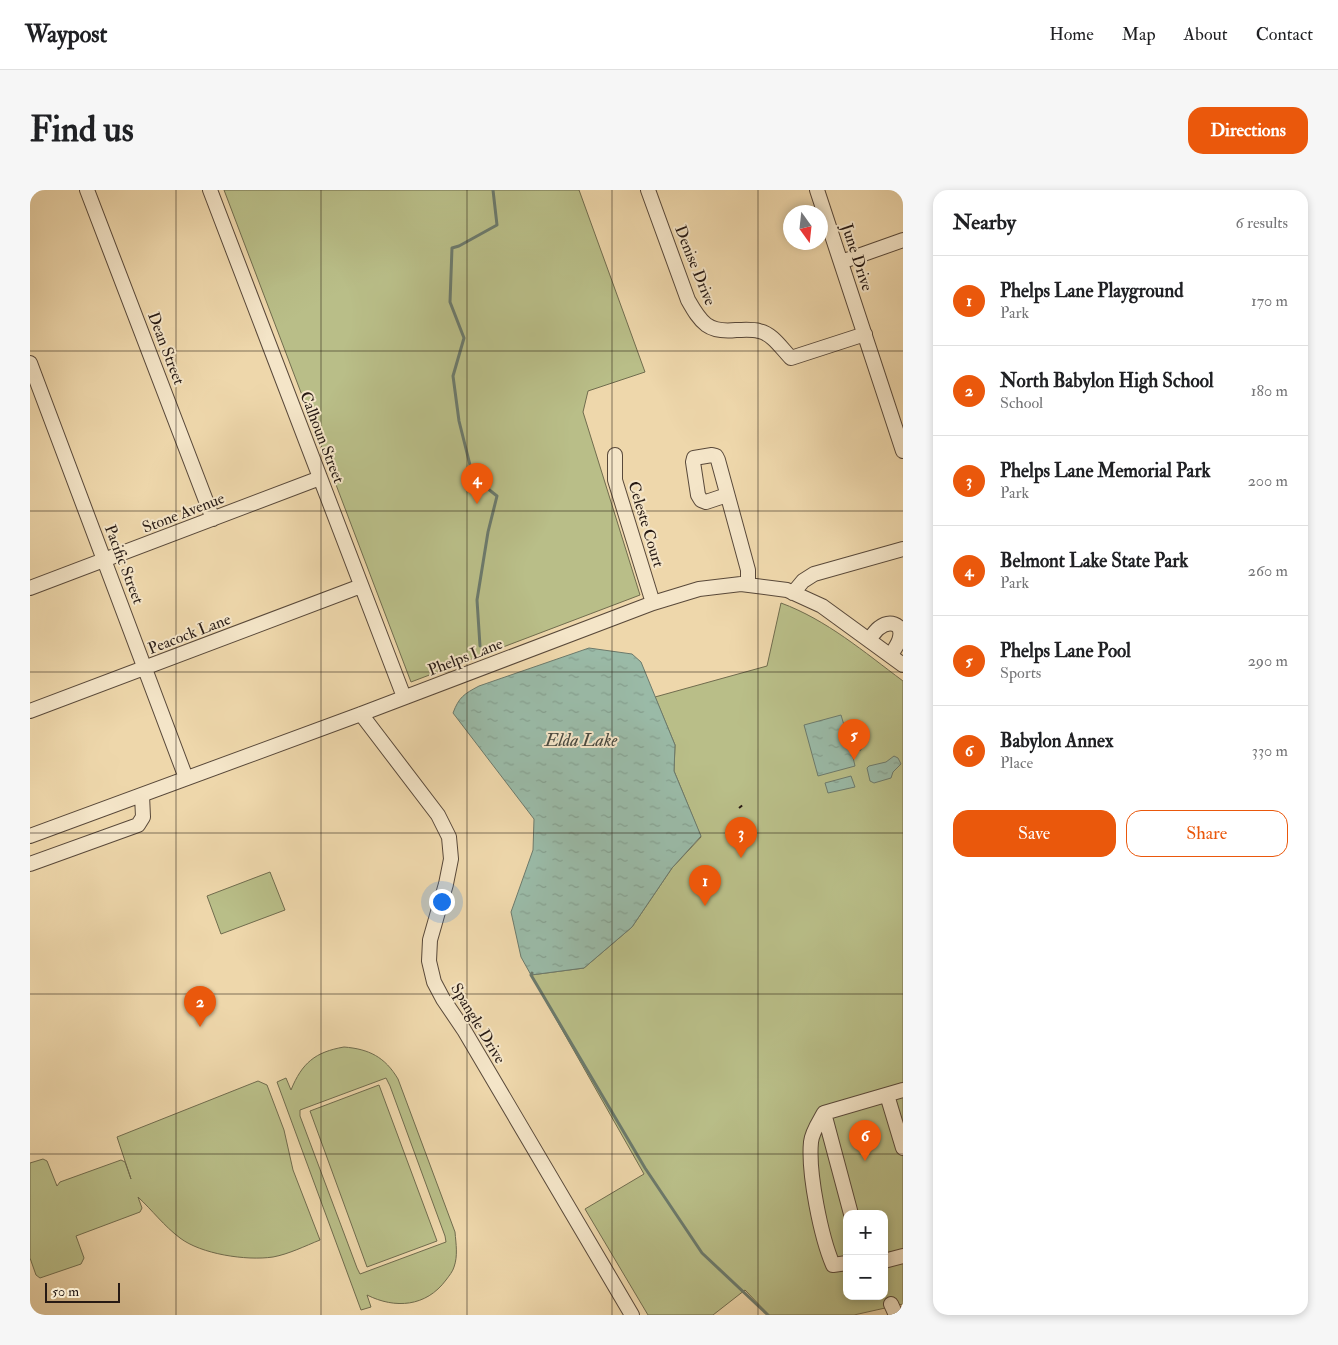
<!DOCTYPE html>
<meta charset="utf-8">
<style>
body{margin:0;font-family:"IM FELL Double Pica",serif;background:#f6f6f6;color:#202124}
.controls{position:absolute;right:15px;bottom:15px;display:grid;overflow:hidden;border-radius:10px;box-shadow:0 2px 8px #0003}
.controls button{width:45px;height:45px;display:grid;place-items:center;padding:0;border:0;border-bottom:1px solid #e0e0e0;background:#fff;color:#202124;font:25px sans-serif}
.compass{position:absolute;left:753px;top:15px;width:45px;height:45px;border-radius:50%;background:#fff;box-shadow:0 2px 8px #0003;rotate:165deg}
.scale{position:absolute;left:15px;bottom:12px;width:75px;box-sizing:border-box;padding-left:5px;border:2px solid #271a14;border-top:0;font-size:14px;line-height:18px;white-space:nowrap;color:#271a14;-webkit-text-stroke:4px #f4e5c8;paint-order:stroke}
.you{position:absolute;left:411px;top:711px;width:18px;height:18px;margin:-12px;border:4px solid #fff;border-radius:50%;background:#1a73e8;box-shadow:0 0 0 8px #1a73e833}
.badge{display:grid;place-items:center;width:32px;height:32px;border-radius:50%;background:#ea580c;color:#fff;font-size:16px;font-weight:700}
.pin{position:absolute;translate:-50% -41px;filter:drop-shadow(0 1px 2px #0008)}
.pin::after{content:'';position:absolute;top:26px;width:18px;height:15px;background:inherit;clip-path:polygon(0 0,100% 0,50% 100%)}
.list{margin:0;padding:0;list-style:none}
h2{display:flex;justify-content:space-between;align-items:center;height:65px;margin:0;padding:0 20px;font-size:21px}
h2 small{font-size:16px;font-weight:400;color:#757577}
.list li{display:grid;grid-template-columns:32px 1fr auto;gap:15px;align-items:center;box-sizing:border-box;height:90px;padding:0 20px;border-top:1px solid #e0e0e0}
.list b{display:block;font-size:19px;white-space:nowrap}
.list p{margin:0;font-size:16px;white-space:nowrap;color:#757577}
.list em{font-size:16px;font-style:normal;color:#757577}
.actions{display:flex;gap:10px;padding:15px 20px}
.actions a{flex:1;padding:11px 0;border:1px solid #ea580c;border-radius:15px;text-align:center;font-size:18px;color:#ea580c}
.actions .main{background:#ea580c;color:#fff}
.map{position:relative;flex:none;width:873px;height:1125px;overflow:hidden;border-radius:15px}
header{display:flex;align-items:center;gap:30px;box-sizing:border-box;height:70px;padding:0 25px;background:#fff;border-bottom:1px solid #e0e0e0}
header strong{font-size:24px}
nav{display:flex;gap:28px;margin-inline-start:auto;font-size:18px}
.intro{display:flex;align-items:center;justify-content:space-between;box-sizing:border-box;height:120px;padding:0 30px}
h1{margin:0;font-size:35px}
.button{padding:12px 22px;border-radius:15px;background:#ea580c;color:#fff;font-size:18px;font-weight:700}
main{display:flex;gap:30px;padding:0 30px}
aside{flex:1;background:#fff;border-radius:15px;box-shadow:0 2px 8px #0003}
.map>svg:first-child{display:block}
.park{fill:#b9be88;stroke:#706c4e;fill-rule:evenodd}
.water{fill:url(#water-ripples);stroke:#6c7a6c}
.lines{fill:none;stroke-linecap:round;stroke-linejoin:round}
.stream{stroke:#6c7a6c;stroke-width:3}
.minor-casing{stroke:#59493a;stroke-width:16}
.path{stroke:#271a14;stroke-width:2;stroke-dasharray:4 2.5;stroke-linecap:butt}
.minor{stroke:#f4e5c8;stroke-width:14}
.grid{fill:none;stroke:#271a14;stroke-width:1;stroke-opacity:0.55}
.labels{text-anchor:middle;stroke-width:4;stroke-linejoin:round;paint-order:stroke}
.street-label{font-size:16px;fill:#271a14;stroke:#f4e5c8}
.water-label{font-size:18px;font-style:italic;fill:#4a4a40;stroke:#f4e5c8}
</style>
<header>
<strong>Waypost</strong>
<nav><a>Home</a><a>Map</a><a>About</a><a>Contact</a></nav>
</header>
<div class="intro"><h1>Find us</h1><a class="button">Directions</a></div>
<main>
<div class="map">
<svg width="873" height="1125" viewBox="0 0 873 1125">
<defs>
<pattern id="water-ripples" width="26" height="14" patternUnits="userSpaceOnUse" patternTransform="scale(1.25)"><rect width="26" height="14" fill="#9abaa7"/><path d="M2 4q2-2 4 0t4 0M15 11q2-2 4 0t4 0" fill="none" stroke="#859f8f"/></pattern>
</defs>
<rect width="100%" height="100%" fill="#eed7ab"/>
<filter id="stains"><feTurbulence type="fractalNoise" baseFrequency=".004" numOctaves="4"/><feColorMatrix values="0 0 0 0 .2 0 0 0 0 .09 0 0 0 0 .02 0 0 0 .5 -.17"/></filter>
<radialGradient id="worn" r=".72"><stop offset=".6" stop-color="#630" stop-opacity="0"/><stop offset="1" stop-color="#630" stop-opacity=".3"/></radialGradient>
<path class="park" d="M194 0H549L615 182 558 201 553 222 610 405 381 492Z
M751 413C797 430 834 462 873 491V1114L824 1125H739L715 1100 683 1125H618L555 1019 614 984 501 785 554 778 602 737 642 678 671 647 644 581 645 555 625 507 737 476ZM817 1024H854V1106H817Z
M240 682 255 720 191 744 177 706Z
M314 857C339 859 355 867 368 889L425 1042C426 1054 428 1066 424 1077 423 1081 419 1086 416 1090 396 1117 365 1119 337 1105L341 1117 331 1120 247 892 256 888 261 900C272 873 285 862 314 857ZM356 888 360 896 415 1046 416 1052 330 1084 327 1078 270 926V920Z
M228 891 237 895 254 940 263 980 290 1050C275 1056 259 1064 243 1067 216 1071 171 1064 150 1048 134 1036 122 1020 108 1007L112 1018 110 1022 46 1046 54 1068 51 1074 10 1088 6 1085 0 1068V973L13 969 17 971 27 996 30 992 91 970 95 972 101 989 87 947Z
M349 895 407 1051 337 1077 280 921Z"/>
<path class="water" d="M559 458 602 464 611 472 645 555 644 581 671 646 642 678 602 737 554 778 501 785 491 767 481 722 503 660 504 629 423 523C429 507 434 504 449 496Z
M811 525 819 552 828 550 831 560 822 563 825 576 788 586 774 535Z
M864 566 868 568 871 574 863 582 861 588 844 593 840 591 837 578 839 576 856 572Z
M821 586 825 597 798 603 795 593Z"/>
<g class="lines">
<path class="stream" d="M450 456 447 410 458 342 467 306 443 287 429 231 423 186 434 148 420 112 422 58 429 56 467 35 463 0
M502 783 501 785 615 978 672 1063 738 1125"/>
<g class="minor-casing">
<path id="minor" d="M57 0 183 329
M180 0 374 507
M618 0 658 110C671 133 678 143 706 140 713 140 722 139 729 141 743 144 751 158 761 168L835 144
M787 0 873 261
M811 72 873 50
M0 173 156 588
M585 265V290L623 413
M697 305 676 312 671 310 668 305 663 272 664 268 682 265 686 266 688 270 718 380V395
M0 398 290 288
M763 403 773 391 784 384 873 359
M839 450C842 446 845 441 849 438 859 430 873 433 870 447 869 454 864 459 861 465
M0 521 331 396
M331 524 408 625 419 647 421 669 416 694 400 750 399 771 404 792 413 809 434 840 602 1125
M0 646 331 524 623 413 669 399 711 394 757 400 792 416 873 475
M0 674 108 635 113 627 112 605
M857 905 873 958
M794 923 821 1024
M854 1071 873 1066
M817 1073 803 1075C791 1047 778 983 781 952 782 942 789 932 794 923L873 900
M861 1114 866 1125"/>
</g>
<path class="path" d="M709 618 714 614"/>
<use href="#minor" class="minor"/>
</g>
<path class="grid" d="M146 0V1125M291 0V1125M437 0V1125M582 0V1125M728 0V1125M0 161H873M0 321H873M0 482H873M0 643H873M0 804H873M0 964H873"/>
<g class="labels">
<g class="street-label">
<text transform="translate(828 67) rotate(72)" y="6">June Drive</text>
<text transform="translate(666 75) rotate(68)" y="6">Denise Drive</text>
<text transform="translate(137 158) rotate(69)" y="6">Dean Street</text>
<text transform="translate(293 247) rotate(69)" y="6">Calhoun Street</text>
<text transform="translate(153 322) rotate(-21)" y="6">Stone Avenue</text>
<text transform="translate(617 334) rotate(73)" y="6">Celeste Court</text>
<text transform="translate(95 374) rotate(69)" y="6">Pacific Street</text>
<text transform="translate(159 443) rotate(-21)" y="6">Peacock Lane</text>
<text transform="translate(435 466) rotate(-21)" y="6">Phelps Lane</text>
<text transform="translate(449 833) rotate(59)" y="6">Spangle Drive</text>
</g>
<g class="water-label">
<text x="551" y="556">Elda Lake</text>
</g>
</g>
<rect width="100%" height="100%" filter="url(#stains)"/>
<rect width="100%" height="100%" fill="url(#worn)"/>
</svg>
<div class="controls">
<button>+</button>
<button>−</button>
</div>
<svg class="compass" viewBox="-18 -18 36 36"><path d="M0-13l5 13h-10z" fill="#e53935"/><path d="M0 13l5-13h-10z" fill="#757577"/></svg>
<div class="scale">50 m</div>
<div class="you"></div>
<div class="pin badge" style="left:675px;top:716px">1</div>
<div class="pin badge" style="left:170px;top:837px">2</div>
<div class="pin badge" style="left:711px;top:668px">3</div>
<div class="pin badge" style="left:447px;top:314px">4</div>
<div class="pin badge" style="left:824px;top:570px">5</div>
<div class="pin badge" style="left:835px;top:971px">6</div>
</div>
<aside>
<h2>Nearby<small>6 results</small></h2>
<ul class="list">
<li><span class="badge">1</span><div><b>Phelps Lane Playground</b><p>Park</p></div><em>170 m</em></li>
<li><span class="badge">2</span><div><b>North Babylon High School</b><p>School</p></div><em>180 m</em></li>
<li><span class="badge">3</span><div><b>Phelps Lane Memorial Park</b><p>Park</p></div><em>200 m</em></li>
<li><span class="badge">4</span><div><b>Belmont Lake State Park</b><p>Park</p></div><em>260 m</em></li>
<li><span class="badge">5</span><div><b>Phelps Lane Pool</b><p>Sports</p></div><em>290 m</em></li>
<li><span class="badge">6</span><div><b>Babylon Annex</b><p>Place</p></div><em>330 m</em></li>
</ul>
<div class="actions"><a class="main">Save</a><a>Share</a></div>
</aside>
</main>
